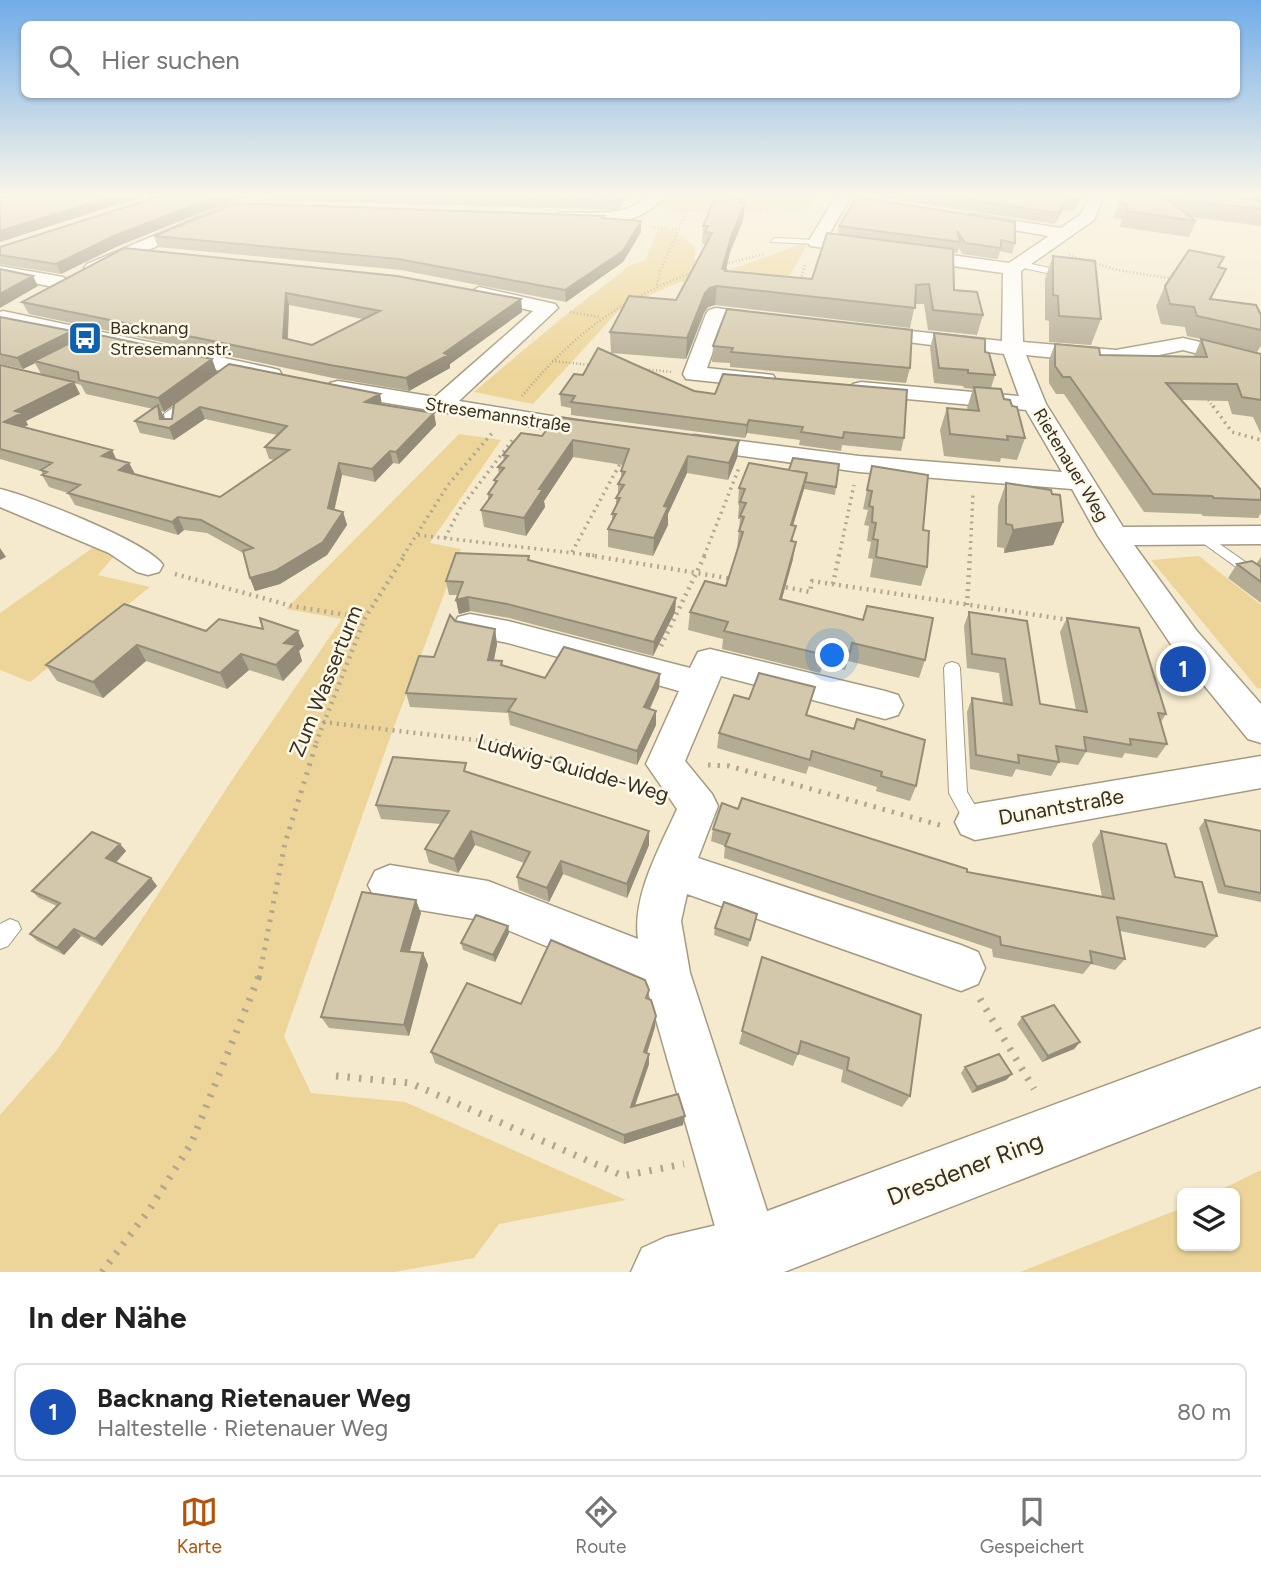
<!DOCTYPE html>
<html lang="de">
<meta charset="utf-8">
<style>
body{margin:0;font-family:Figtree,sans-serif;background:#f6f6f6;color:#222}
.controls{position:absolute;right:21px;bottom:21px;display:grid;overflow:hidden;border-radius:10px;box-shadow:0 2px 5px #0004}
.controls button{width:63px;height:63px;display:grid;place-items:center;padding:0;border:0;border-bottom:2px solid #e0e0e0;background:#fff;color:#222;font:35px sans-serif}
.you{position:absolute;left:833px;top:656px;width:24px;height:24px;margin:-18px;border:5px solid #fff;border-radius:50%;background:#1a73e8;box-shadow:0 0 0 10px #1a73e833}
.badge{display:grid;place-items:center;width:46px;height:46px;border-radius:50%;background:#b45309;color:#fff;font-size:23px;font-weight:700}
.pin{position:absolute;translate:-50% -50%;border:4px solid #fff;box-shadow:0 2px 7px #0006}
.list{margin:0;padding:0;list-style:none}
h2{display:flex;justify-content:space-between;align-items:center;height:91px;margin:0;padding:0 28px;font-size:30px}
h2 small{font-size:23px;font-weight:400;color:#767676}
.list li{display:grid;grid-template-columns:46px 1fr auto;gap:21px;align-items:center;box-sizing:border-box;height:98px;margin:0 14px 14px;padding:0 14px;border:2px solid #e0e0e0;border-radius:10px}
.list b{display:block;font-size:26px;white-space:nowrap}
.list p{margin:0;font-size:23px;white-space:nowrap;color:#767676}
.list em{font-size:23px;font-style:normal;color:#767676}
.icon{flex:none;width:38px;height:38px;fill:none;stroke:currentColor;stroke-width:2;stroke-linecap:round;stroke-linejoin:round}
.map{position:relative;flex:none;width:1261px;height:1272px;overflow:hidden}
.search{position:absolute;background:#fff;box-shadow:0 2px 5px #0004;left:21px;right:21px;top:21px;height:77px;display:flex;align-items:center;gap:18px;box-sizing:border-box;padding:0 24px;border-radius:10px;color:#767676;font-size:26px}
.sheet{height:203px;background:#fff}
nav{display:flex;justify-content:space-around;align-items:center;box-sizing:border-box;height:98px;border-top:2px solid #e0e0e0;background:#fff;font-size:19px;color:#767676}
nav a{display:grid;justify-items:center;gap:4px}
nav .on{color:#b45309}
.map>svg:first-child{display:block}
.green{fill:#edd599}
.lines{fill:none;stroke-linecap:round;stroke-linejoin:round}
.lane-casing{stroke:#a59b81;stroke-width:2}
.street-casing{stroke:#a59b81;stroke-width:3}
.secondary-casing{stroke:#a59b81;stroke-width:3}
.path-far4{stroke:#b0a792;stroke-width:2.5;stroke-dasharray:1 2.5;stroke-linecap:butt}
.path-far3{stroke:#b0a792;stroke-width:3.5;stroke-dasharray:2 4.5;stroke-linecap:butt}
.path-far2{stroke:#b0a792;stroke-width:4.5;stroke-dasharray:2 5;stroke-linecap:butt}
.path-far1{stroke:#b0a792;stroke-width:5;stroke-dasharray:2.5 7;stroke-linecap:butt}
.path{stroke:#b0a792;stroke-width:7;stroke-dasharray:2.5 9;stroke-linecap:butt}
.lane{fill:#fff;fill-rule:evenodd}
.street{fill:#fff;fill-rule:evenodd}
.secondary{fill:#fff;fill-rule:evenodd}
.wall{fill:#b5ac94;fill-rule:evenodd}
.shaded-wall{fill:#948c78}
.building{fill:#d3c8ac;stroke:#948c78;stroke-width:2;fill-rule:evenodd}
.labels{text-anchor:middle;stroke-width:5;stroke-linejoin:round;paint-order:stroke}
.far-poi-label{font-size:18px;fill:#353026;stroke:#fef8e7;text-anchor:start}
.far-street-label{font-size:18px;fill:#353026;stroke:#fef8e7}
.street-label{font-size:21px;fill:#353026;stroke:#fef8e7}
.near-street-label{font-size:24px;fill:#353026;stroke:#fef8e7}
</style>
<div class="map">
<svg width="1261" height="1272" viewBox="0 0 1261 1272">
<rect width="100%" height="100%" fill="#f5eace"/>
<path class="green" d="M663 196H817L810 207 688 211 656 206Z
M659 229 673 230 695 247V260L730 270 809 241 785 284 726 279 680 282 622 307 533 404 474 392C520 353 565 314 613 279 629 268 623 266 645 261Z
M459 434 501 440 430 543 461 549 391 735 284 1036 311 1093 405 1102 626 1200 499 1224 474 1258 394 1272H0V1115L57 1050 232 780 342 619 286 609Z
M94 547 114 556 98 575 150 587 30 682 0 670V613Z
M1199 556 1261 605V688L1258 689 1151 560Z
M1261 1170V1272H1020L1182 1208V1246H1235V1193H1214Z"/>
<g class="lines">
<g class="lane-casing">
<path id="lane" d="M774 238 816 240 820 242 816 244 771 242Z
M1018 261 1054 269 1055 271 1051 274 1015 266V262Z
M186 398 196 400 176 415 175 429H167L164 414Z
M1201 531 1261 573V585L1196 538 1194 535 1196 532Z
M952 662 958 664 960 668 967 792 985 822 982 828 975 830 968 828 949 793 944 668 946 664Z
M10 919 18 922 21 929 8 946 0 949V924Z"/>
</g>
<g class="street-casing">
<path id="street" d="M248 196H269L99 272H87L84 268 87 264Z
M648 196H665C643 223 609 225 577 223 568 222 558 224 551 217 565 204 615 226 648 196Z
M836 196H851L827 238 1009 263 1049 236 965 222 963 219 965 216 971 214 1061 228 1081 214 1090 196H1104L1094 220 1021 271 1023 342 1116 350 1183 338 1261 356V370L1183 350 1116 364 1026 355 1046 404 1123 527 1261 526V544L1134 545 1196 630 1261 704V743L1248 739 1172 646 1098 536 1072 489 859 472 685 448 681 443 685 438 694 435 859 456 1062 472 1026 410 853 394 849 389 853 384 861 382 1019 396 1004 354 859 336 856 332 859 328 866 326 1002 341 1003 273 810 246 808 242Z
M0 266 63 277 72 283 63 289 0 276Z
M479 287 555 304 558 308 459 401 595 423 604 425 607 430 604 435 595 437 338 395 330 393 327 388 330 383 338 381 435 397 533 311 472 297 469 293Z
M716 308 768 315 775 317 778 321 775 325 768 327 724 321 707 368 773 375 776 380 773 385 765 387 686 379 683 374 706 314 709 310Z
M3 311 271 368 279 370 282 375 279 380 271 382 3 323 0 322V312Z
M0 489C30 496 148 542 163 565L159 572 148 575 137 572 109 553 0 507Z
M470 614 508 621 690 668 698 652 710 649 885 691 898 695 903 705 898 715 885 719 721 676 685 761 712 794 718 806 698 858 961 945 978 952 985 968 978 984 961 991 687 894 681 921 690 973 780 1251 772 1272H730L722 1251 647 988 486 921 390 905 375 899 368 885 375 871 390 865 488 881 638 939C632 895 660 848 677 809L646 764 679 691 508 643 458 633 454 625 458 617Z
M1261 756V788L975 840 961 834 955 822 961 810 975 804Z"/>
</g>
<g class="secondary-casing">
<path id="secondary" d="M1261 1028V1086L784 1272H631L642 1248 666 1237 751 1217Z"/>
</g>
<path class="path-far4" d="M670 210 713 212
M739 211 811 209
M651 227 679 229
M1069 255 1117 270 1175 279
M722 265 764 254
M800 283 805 264
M657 285 660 271 686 213
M570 312 599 317
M552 361 592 365
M642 369 672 372
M1204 395 1214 408
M522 396C575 333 616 302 693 272"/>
<path class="path-far3" d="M1213 406 1232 432 1261 440
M418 535 598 556
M445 538 460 509 514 438
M572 552 622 460
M403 556 448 485 492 433
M704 556 739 468
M839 556 854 485
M970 556 973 494"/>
<path class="path-far2" d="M588 555 733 579
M175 574 292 606 365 618
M833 584 839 555
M779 586 810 592 812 581 1069 620
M967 605 970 555
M661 646 705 555
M323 722 500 743
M316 743 365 618 405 555"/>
<path class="path-far1" d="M495 741 644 788
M708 765 729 766 943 826
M259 978 285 843 317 741"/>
<path class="path" d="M980 999 1034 1089
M336 1076 410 1083 623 1176 684 1164
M102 1272 149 1210 191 1144 259 976"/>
<use href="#lane" class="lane"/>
<use href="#street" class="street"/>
<use href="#secondary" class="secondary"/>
</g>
<path class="wall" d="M160 196H243L118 246 61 274 0 264V247Z
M265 196H628L617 210 266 200Z
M873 196H1082L1072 211 1063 210 1054 224Z
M1122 196H1261V226L1191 217 1196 221 1189 237 1120 227 1122 219 1113 218Z
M857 197 1015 243 1012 254 1000 251 998 259 962 254 959 248 957 253H953L954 290 983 315 977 335 928 330 924 304H915L910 328 715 305 708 307 704 313 686 359 611 353 610 332 676 300 704 247 705 244H702L703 226 741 203 743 221 730 252 725 271 812 279 838 234 839 226Z
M604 216V218L641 232 623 262 566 302 401 270 158 247 154 236Z
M124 248 521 299 522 312 450 364V368L409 391 333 378 29 314 22 302ZM289 305 363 319 312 345 288 339Z
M1053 256 1101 319 1091 345 1049 342V321L1045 320V279Z
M1224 257 1219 267 1211 299 1261 315V346L1257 352 1211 342 1261 354V434L1253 417 1232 414 1228 401 1182 400 1261 490V513L1258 518 1203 516 1201 514 1144 512 1064 394H1056L1049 383V360L1055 344 1100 355 1194 357 1201 339 1187 336 1185 327 1161 324 1156 306 1165 286Z
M0 317 76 340 212 359 217 373 380 394 382 405 434 413 436 425 399 464 393 463 375 482 342 475 334 510 343 512 347 525 327 555 280 584 255 591 250 578 243 553 207 533 184 530 178 535 75 505 68 493 49 487 42 475 43 474 41 471 0 459V365L41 374 35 363 23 369 0 364ZM74 383 81 385 86 394 153 409 135 421 140 433 174 440 205 419 277 435 265 447 269 459 275 460 220 497 135 474 129 463 116 460 112 450 24 427 28 425 26 421 80 394ZM173 404 172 419H164L161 411 164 412Z
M934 333 985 352 995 375 991 388 1012 406 1025 438 1017 460 1001 458 1000 462 944 456 940 430 947 408 968 410 967 408 973 389 964 388 963 386 934 383 930 348Z
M713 346 910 368 906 383 730 367V363L712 362Z
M694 391 904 438 901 451 842 445 841 451 799 445 800 440 747 433 745 438 571 415V408L561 406 560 394Z
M542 436 739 441 737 458 728 480 687 473 668 514V525L653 556 608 547V529L612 522V514L616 505V498L618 495V484L621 480V471L623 465 573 457 544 501 545 507 526 536 484 527 481 510 488 500V494L495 485 494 480 499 474 498 467 504 461 503 455Z
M749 463 836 487 835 495 804 489 793 525V559L781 600 925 660 919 678 848 661 845 670 823 664 820 673 722 649 723 639 688 630 690 612 726 586 738 549H737L740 519H738L739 505H738L739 488Z
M872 466 923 530 927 567 921 586 870 577 873 559 868 558 871 542 867 541 869 526 864 525 868 510 863 509Z
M1006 483 1052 494 1063 522 1053 545 1004 553V548L997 547 998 506Z
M1261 557V603L1228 578 1237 564H1256Z
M529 560 676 598 675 612 653 656 509 618 470 611 459 614 456 600 458 595H449L446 581Z
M969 612 1040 704 1076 710 1060 632 1067 618 1166 714 1161 722 1167 744 1157 758 1125 753 1122 758 1086 752 1078 765 1059 762 1051 776 1016 769 1012 777 970 769 967 712 972 698 1003 703 999 673 967 668 964 626Z
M455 621 495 629 497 644 494 660 502 661 503 666 545 678 660 674 659 688 649 709 656 711V725L637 765 510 725 508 713 410 707 406 693 434 657Z
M206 631 304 646 299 651 302 661 283 681 249 670 227 689 146 661 103 698 57 681 46 665Z
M815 687 807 715 916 786 910 801 876 791 877 787 809 766 806 774 717 748 719 733 749 699Z
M468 772 649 845 627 898 563 874 549 902 519 890 517 877 524 863 475 845 458 873 429 863 425 849 441 824 381 819 376 805Z
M1205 820 1261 831V902L1218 893 1199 828Z
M713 829 1102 897 1092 844 1101 831 1175 877 1217 936 1205 948 1120 931 1125 959 1115 970 1091 964 1083 974 993 957 992 949 724 858 725 846 711 841Z
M120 844 126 851 116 863 151 878 157 886 102 946 81 936 64 955 37 941 30 934 57 906 39 898 32 891Z
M421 913 410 951 423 953 428 965 409 1036 329 1028 321 1017Z
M756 921 748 947 714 935 715 928Z
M508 926 509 933 495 962 463 950 461 943Z
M762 957 910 1096 902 1107 841 1082 843 1070 798 1054 793 1066 739 1044Z
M649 990 648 999 655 1027 647 1053 649 1054V1064L635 1106 683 1125 624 1144 435 1063 431 1052 521 1004Z
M1022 1017 1080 1042 1074 1049 1042 1062 1017 1024Z
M965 1067 1012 1074 1006 1080 972 1093 961 1073Z"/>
<path class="shaded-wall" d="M113 196H145L0 242V231Z
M217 196H243L118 246 61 274 56 264 114 236Z
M621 196H628L617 210V201Z
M1079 196H1082L1072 211 1076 200Z
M741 199 740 215 745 203 743 221 730 252 726 270 724 287V275L721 288 722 269Z
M1067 199 1063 210 1054 224 1058 213Z
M641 221V232L623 262 566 302 565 290Z
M33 276 38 286 0 308V294Z
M717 286 715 305 708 307 704 313 686 359 687 338 705 293 710 288Z
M286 293 289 305 287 351 283 338Z
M521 299 522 312 450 364V368L409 391 406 378 444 353Z
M72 331 77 342 34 361 35 363 23 369 17 358Z
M212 359 217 373 164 412 158 398Z
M74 382 80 394 26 421 28 425 11 434 4 422 15 411Z
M380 394 382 406 365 402Z
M158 405 164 417 165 427 160 419Z
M200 407 205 419 174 440 169 428Z
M434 413 436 425 399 464 396 452Z
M749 420 747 433 745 438 747 425Z
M573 440V457L544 501 545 507 526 536 524 518 539 489Z
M739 441 737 458 728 480 729 463Z
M112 450 118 463 102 456Z
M390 451 393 463 375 482 372 469Z
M688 456 687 473 668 514V525L653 556 654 538 664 506Z
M129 463 136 476 119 470Z
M339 463 342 475 332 521 328 508Z
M807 473 804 489 788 542 791 525Z
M343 512 347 525 327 555 280 584 255 591 250 578Z
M178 517 184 530 178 535 172 522Z
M1063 522 1053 545 1004 553 1013 530Z
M796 542 793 559 777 617 780 599Z
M0 548 6 557 0 560Z
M468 597 470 611 459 614 456 600Z
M676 598 675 612 653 656 654 642Z
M495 629 497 644 491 674 488 660Z
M298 631 304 646 299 651 302 661 283 681 276 665 284 643Z
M137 645 146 661 103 698 93 682Z
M241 654 249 670 227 689 220 673Z
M660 674 659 688 644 722V707Z
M656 711V725L637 765V751Z
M471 831 475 845 458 873 454 859Z
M649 831V845L627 898V884Z
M120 844 126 851 112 866 106 858Z
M561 861 563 874 549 902 547 888Z
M151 878 157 886 102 946 95 939Z
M416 900 421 913 406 963 401 951Z
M508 926 509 933 495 962 493 955Z
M74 929 81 936 64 955 57 948Z
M423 953 428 965 409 1036 404 1025Z
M656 1016 655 1027 644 1062V1052Z
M1080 1042 1074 1049 1042 1062 1048 1056Z
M649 1054V1064L631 1117V1107Z
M1012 1074 1006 1080 972 1093 977 1087Z
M685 1116 683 1125 624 1144V1135Z"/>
<path class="building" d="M10 196H113L0 231V198Z
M160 196H217L114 236 56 264 0 255V247Z
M449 196H621L617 201Z
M732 196 741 199 740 203H745L732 234 722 269H726L725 271 812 279 827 233 953 249 954 290 977 292 983 315 933 310 929 284 916 285 915 308 717 286 710 288 705 293 687 338 610 332 629 296 676 300 712 233 705 232 708 226H703L714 201 728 202Z
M946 196H1079L1076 200 1067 199 1058 213Z
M1122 196H1240L1241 198 1261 201V209L1165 198 1196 221 1126 211 1128 204 1119 203Z
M857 197 1015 222V243L1001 240V248L965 243 957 231 960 242 839 226Z
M236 203 604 216 602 218 641 221 623 251 565 290 398 259 154 236Z
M124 248 397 276 521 299 444 353 448 355 406 378 330 365 22 302ZM286 293 380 311 312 345 283 338Z
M1189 250 1224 257 1218 267 1226 269 1210 299 1256 305 1261 315V330L1197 316 1194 307 1170 304 1165 286Z
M1053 256 1095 261 1101 319 1059 316 1058 296 1053 295Z
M0 269 33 276 0 294Z
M727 309 912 330 910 368 731 352 733 348 713 346Z
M0 317 72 331 17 358 0 354Z
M90 333 212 359 158 398 79 380 78 372 34 361Z
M934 333 985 339V352L989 353 995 375 968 373V370L939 368Z
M1201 339 1261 354V400L1242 397 1237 384 1166 383 1261 490V500L1214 498 1212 496 1153 494 1070 377H1063L1055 366V344L1099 348 1100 355 1207 357Z
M598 348 694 391 715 394 723 374 907 390 904 438 844 432 843 438 801 432 803 427 749 420 747 425 571 402 575 396 560 394 574 374 583 375Z
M229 364 380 394 365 402 434 413 396 452 390 451 372 469 339 463 328 508 343 512 323 542 275 571 250 578 243 551 253 548 201 520 178 517 172 522 68 493 80 485 42 475 47 472 41 470 52 463 0 449V365L74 382 15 411 22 413 4 422 112 450 102 456 129 463 119 470 220 497 289 450 265 447 287 426 200 407 169 428 135 421 158 405 160 419H172L174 404Z
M974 387 1001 389 1004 399 1010 400 1012 406 1017 407 1025 438 1007 436 1008 440 950 434 947 408 979 411Z
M556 417 739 441 729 463 688 456 664 506 668 507 654 538 608 529 616 514H612L620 498H616L624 485 618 484 625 472 621 471 629 449 573 440 539 489H543L524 518 481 510 492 495 488 494 497 481 494 480 504 468 498 467 508 456 503 455 521 433 542 436Z
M793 458 839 464 836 487 805 482 807 473 789 470Z
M749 463 807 473 791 525 796 526 791 541 796 542 780 599 863 620 867 606 933 618 925 660 852 643 850 652 827 646 825 655 724 631 728 622 690 612 705 581 726 586 743 532 739 531 744 517 740 516 746 503 740 502 745 489 739 488Z
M872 466 928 475 923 530 929 531 927 567 876 557 878 540 873 539 876 523 872 522 873 507 869 506 872 491 867 490Z
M1006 483 1051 490 1052 494 1060 495 1063 522 1013 530 1012 525 1006 524Z
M456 553 529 556 528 560 676 598 654 642 507 604 468 597 456 600 463 582 446 581Z
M1252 561 1261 567V582L1237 564Z
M124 604 206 631 219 619 263 629 260 618 298 631 284 643 296 645 276 665 241 654 220 673 137 645 93 682 46 665Z
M969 612 1027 621 1040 704 1087 712 1067 618 1139 628 1166 714 1158 713 1167 744 1130 739 1131 745 1084 737 1086 751 1056 746 1059 762 1018 755 1019 763 976 755 972 698 1012 705 1005 659 972 654Z
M450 615 455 621 495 629 488 660 502 661 501 665 545 678 564 647 660 674 644 707 656 711 637 751 508 711 516 699 406 693 419 656 434 657Z
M759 673 815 687 806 715 854 729 857 719 925 740 916 786 881 776 882 772 812 751 810 760 719 733 734 695 749 699Z
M393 757 466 763 464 771 649 831 627 884 561 861 547 888 517 877 530 852 471 831 454 859 425 849 449 811 376 805Z
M742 798 967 869V872L1114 899 1101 831 1166 844 1175 877 1202 882 1217 936 1117 917 1125 959 1090 951 1092 963 1001 945 1000 937 725 846 730 834 713 829 722 803 738 809Z
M1205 820 1261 831V893L1225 886Z
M92 832 120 844 106 858 151 878 95 939 74 929 57 948 30 934 60 903 32 891Z
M362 892 416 900 401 951 423 953 404 1025 321 1017Z
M724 902 757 914 750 940 715 928Z
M476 915 508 926 493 955 461 943Z
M551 940 645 980 649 990 646 998 651 1000 656 1016 644 1052 649 1054 631 1107 678 1094 685 1116 624 1135 431 1052 467 983 521 1004Z
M762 957 921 1015 910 1096 847 1070 849 1058 801 1041 798 1054 742 1031Z
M1054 1005 1080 1042 1048 1056 1022 1017Z
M999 1054 1012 1074 977 1087 965 1067Z"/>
<linearGradient id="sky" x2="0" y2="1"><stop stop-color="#71ace8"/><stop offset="0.52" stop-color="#faf6e9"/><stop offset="1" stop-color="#faf6e9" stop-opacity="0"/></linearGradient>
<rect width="1261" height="374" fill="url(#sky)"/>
<defs>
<g id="bus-square" transform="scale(1.75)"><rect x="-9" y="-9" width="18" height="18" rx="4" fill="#0e61af" stroke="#fef8e7"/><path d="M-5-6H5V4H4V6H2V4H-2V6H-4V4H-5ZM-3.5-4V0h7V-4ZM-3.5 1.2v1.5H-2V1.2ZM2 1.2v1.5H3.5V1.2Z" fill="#fff"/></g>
</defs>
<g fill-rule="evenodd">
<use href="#bus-square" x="85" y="338"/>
</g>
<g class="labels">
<g class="far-poi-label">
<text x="110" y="334">Backnang<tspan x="110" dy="21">Stresemannstr.</tspan></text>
</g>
<g class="far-street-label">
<text transform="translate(498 415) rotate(9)" y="6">Stresemannstraße</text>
<text transform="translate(1071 465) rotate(59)" y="6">Rietenauer Weg</text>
</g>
<g class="street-label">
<text transform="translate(326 681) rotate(-68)" y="7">Zum Wasserturm</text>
<text transform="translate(573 768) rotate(16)" y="7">Ludwig-Quidde-Weg</text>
<text transform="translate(1061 807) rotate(-10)" y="7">Dunantstraße</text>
</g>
<g class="near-street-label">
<text transform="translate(965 1169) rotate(-21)" y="8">Dresdener Ring</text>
</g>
</g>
</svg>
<div class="controls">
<button><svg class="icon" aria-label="layers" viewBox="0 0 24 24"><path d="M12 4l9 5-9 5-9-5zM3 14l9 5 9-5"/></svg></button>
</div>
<div class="you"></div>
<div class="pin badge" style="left:1183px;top:669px;background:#1a4fb4">1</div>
<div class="search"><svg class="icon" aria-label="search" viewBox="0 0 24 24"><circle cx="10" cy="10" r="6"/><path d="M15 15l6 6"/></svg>Hier suchen</div>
</div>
<section class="sheet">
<h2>In der Nähe<small></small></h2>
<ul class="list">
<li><span class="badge" style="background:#1a4fb4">1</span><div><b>Backnang Rietenauer Weg</b><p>Haltestelle · Rietenauer Weg</p></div><em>80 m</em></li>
</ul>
</section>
<nav>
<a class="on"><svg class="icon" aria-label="map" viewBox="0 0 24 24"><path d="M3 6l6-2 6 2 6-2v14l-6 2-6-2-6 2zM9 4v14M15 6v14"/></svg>Karte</a>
<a><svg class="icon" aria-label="directions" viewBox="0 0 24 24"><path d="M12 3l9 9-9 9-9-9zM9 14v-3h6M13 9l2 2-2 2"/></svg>Route</a>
<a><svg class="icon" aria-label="saved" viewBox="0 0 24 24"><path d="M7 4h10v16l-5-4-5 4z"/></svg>Gespeichert</a>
</nav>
